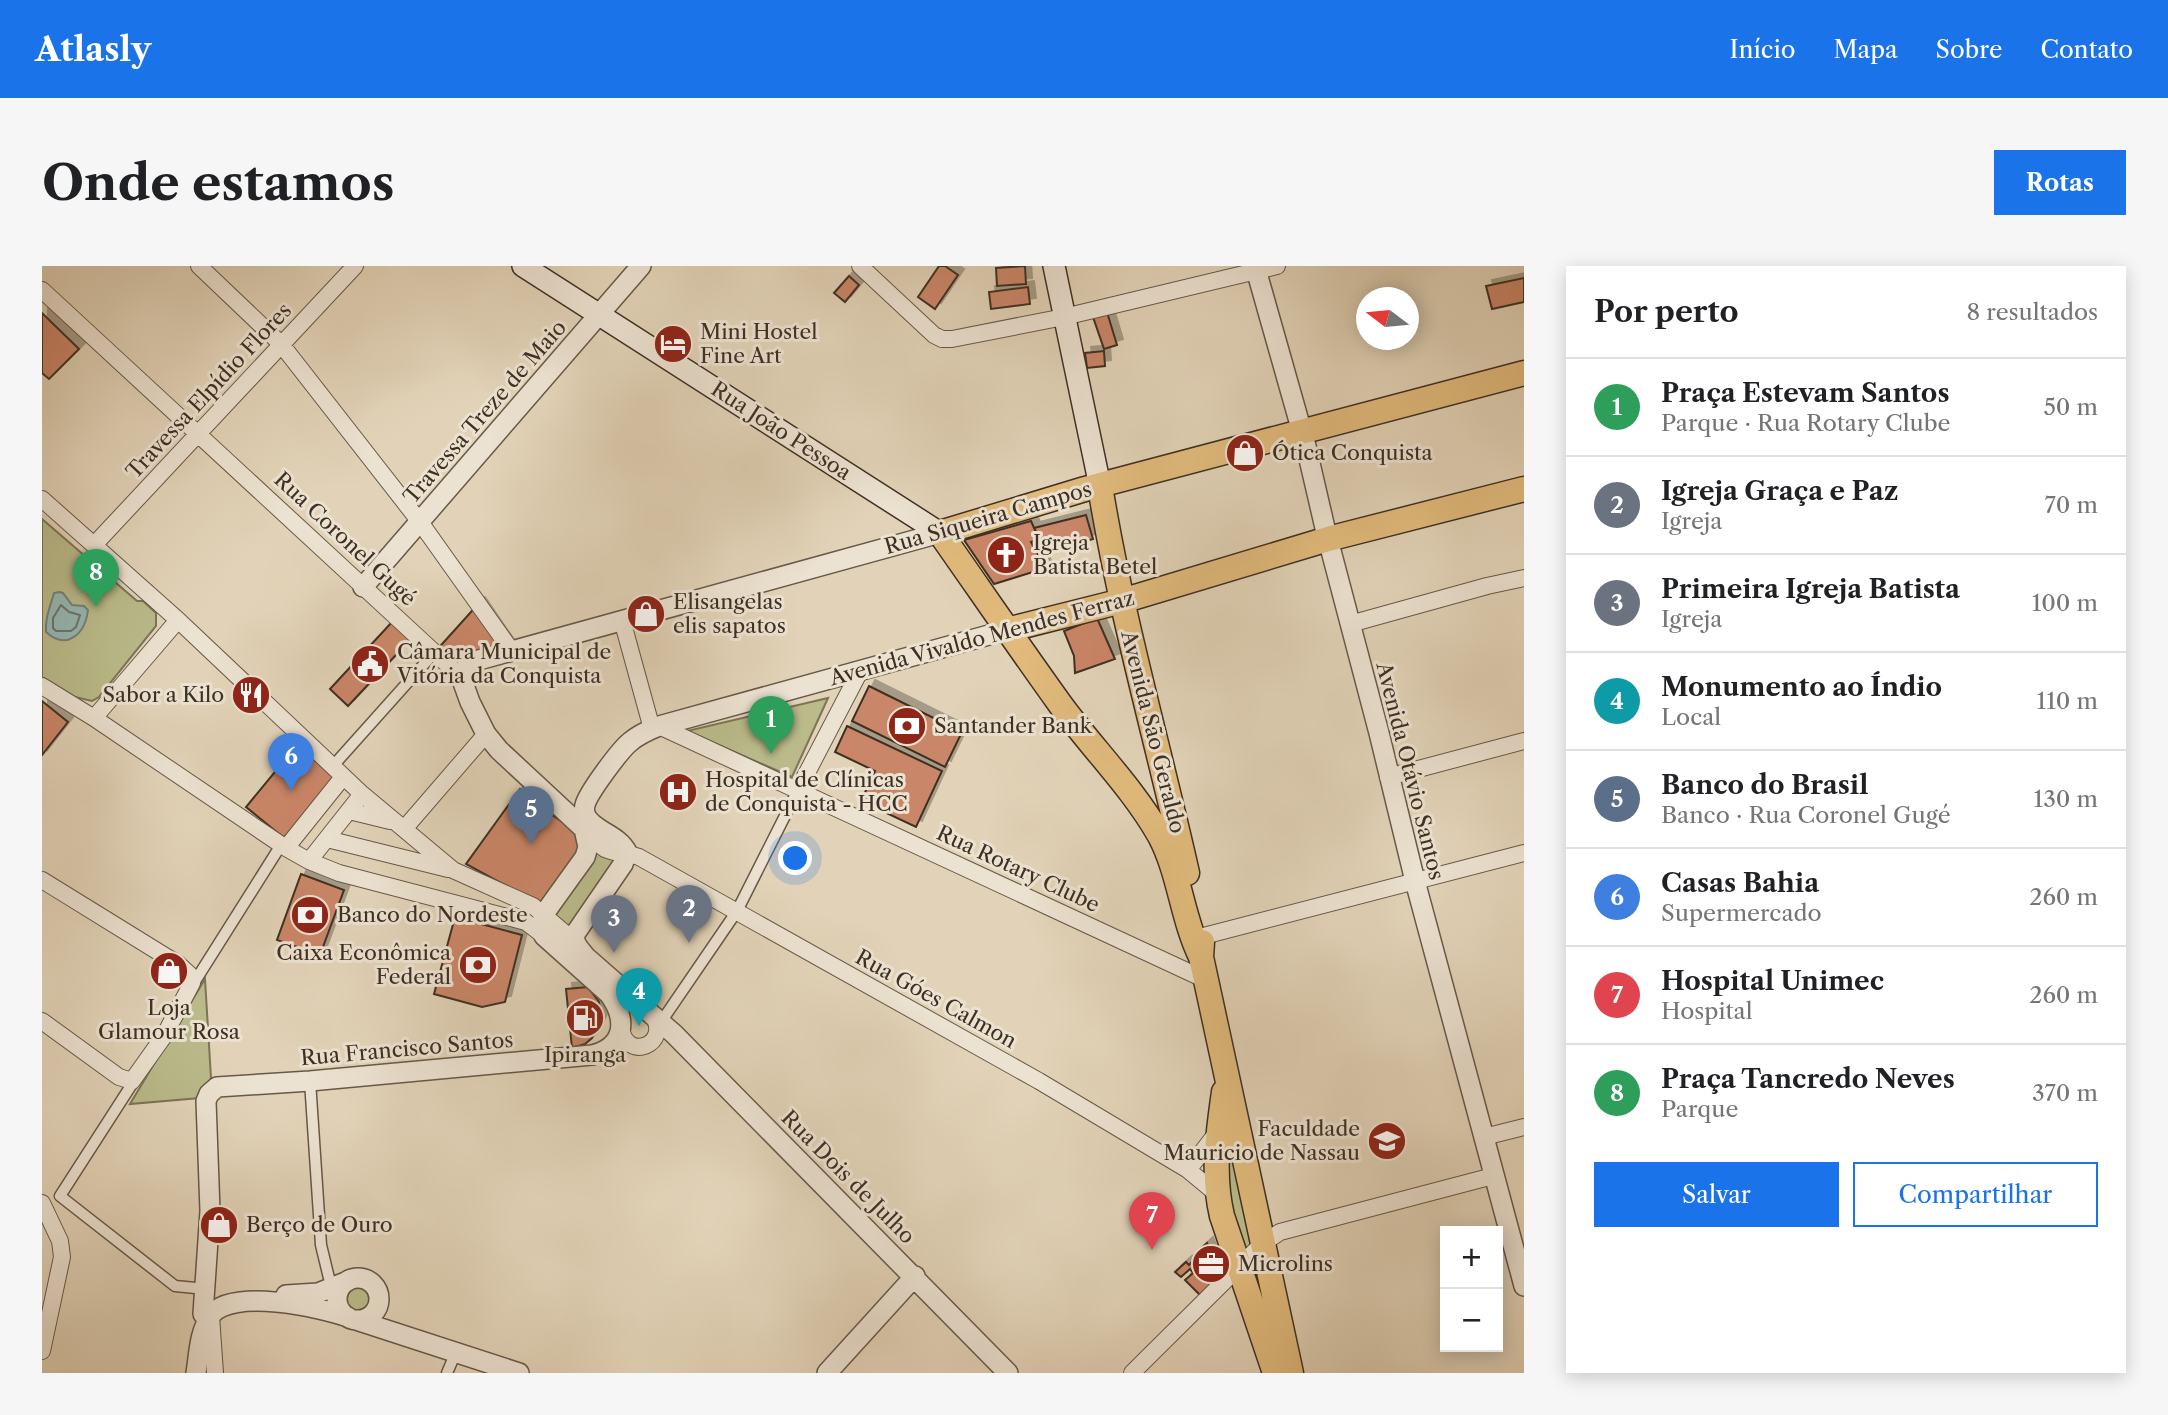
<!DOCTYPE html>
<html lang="pt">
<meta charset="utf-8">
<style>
body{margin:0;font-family:"Libre Caslon Text",serif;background:#f6f6f6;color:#202124}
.controls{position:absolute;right:21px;bottom:21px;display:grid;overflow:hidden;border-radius:0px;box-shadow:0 4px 18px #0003}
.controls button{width:63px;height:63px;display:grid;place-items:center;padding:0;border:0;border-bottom:2px solid #e0e0e0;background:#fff;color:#202124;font:35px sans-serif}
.compass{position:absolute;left:1314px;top:21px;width:63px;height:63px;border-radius:50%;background:#fff;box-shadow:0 4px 18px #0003;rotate:286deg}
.you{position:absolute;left:754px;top:593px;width:24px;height:24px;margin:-18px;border:5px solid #fff;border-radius:50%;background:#1a73e8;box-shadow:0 0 0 10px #1a73e833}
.badge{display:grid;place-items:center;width:46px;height:46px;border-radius:50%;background:#1a73e8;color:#fff;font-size:23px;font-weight:700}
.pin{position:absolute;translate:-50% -58px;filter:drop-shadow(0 2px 4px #0008)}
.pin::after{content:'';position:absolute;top:37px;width:24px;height:21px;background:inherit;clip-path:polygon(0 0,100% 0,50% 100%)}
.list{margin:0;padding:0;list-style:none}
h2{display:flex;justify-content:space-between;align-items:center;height:91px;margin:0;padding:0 28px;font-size:30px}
h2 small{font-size:23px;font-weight:400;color:#757577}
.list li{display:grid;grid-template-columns:46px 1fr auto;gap:21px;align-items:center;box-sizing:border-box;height:98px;padding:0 28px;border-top:2px solid #e0e0e0}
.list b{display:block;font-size:26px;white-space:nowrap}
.list p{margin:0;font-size:23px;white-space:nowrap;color:#757577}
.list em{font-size:23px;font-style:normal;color:#757577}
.actions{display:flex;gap:14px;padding:21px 28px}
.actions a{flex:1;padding:16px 0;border:2px solid #1a73e8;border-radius:0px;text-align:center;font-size:24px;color:#1a73e8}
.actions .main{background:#1a73e8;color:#fff}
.map{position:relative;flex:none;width:1482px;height:1107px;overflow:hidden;border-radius:0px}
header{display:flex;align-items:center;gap:42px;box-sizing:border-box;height:98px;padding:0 35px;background:#1a73e8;color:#fff}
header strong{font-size:33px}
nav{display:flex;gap:38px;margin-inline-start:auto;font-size:24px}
.intro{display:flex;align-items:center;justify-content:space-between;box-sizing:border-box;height:168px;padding:0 42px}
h1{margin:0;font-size:49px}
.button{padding:18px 32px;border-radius:0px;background:#1a73e8;color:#fff;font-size:24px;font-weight:700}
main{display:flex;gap:42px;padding:0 42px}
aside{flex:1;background:#fff;border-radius:0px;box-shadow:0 4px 18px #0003}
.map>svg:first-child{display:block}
.green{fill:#baba8a;stroke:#7c7556;stroke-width:2}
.water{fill:#95b7b4;stroke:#72817a;stroke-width:2}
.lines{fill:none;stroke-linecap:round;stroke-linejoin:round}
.shore{stroke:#6a746c;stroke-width:2}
.building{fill:#ca8667;stroke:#3e3023;stroke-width:2;filter:url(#shadow)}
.pedestrian-casing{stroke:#675948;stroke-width:13}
.minor-casing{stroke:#675948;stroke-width:18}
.tertiary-casing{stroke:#675948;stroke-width:22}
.secondary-casing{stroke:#3e3023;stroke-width:24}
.primary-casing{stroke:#3e3023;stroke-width:27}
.pedestrian{stroke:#ece2d1;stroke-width:10}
.minor{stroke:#ece2d1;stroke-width:16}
.tertiary{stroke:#ece2d1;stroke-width:19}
.secondary{stroke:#ece2d1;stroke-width:21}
.primary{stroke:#e1ba7c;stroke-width:24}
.labels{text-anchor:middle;stroke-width:6;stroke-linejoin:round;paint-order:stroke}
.poi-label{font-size:21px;fill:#3e3023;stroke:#ece2d1;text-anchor:start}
.street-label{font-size:21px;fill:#3e3023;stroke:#ece2d1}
</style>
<header>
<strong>Atlasly</strong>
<nav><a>Início</a><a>Mapa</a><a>Sobre</a><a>Contato</a></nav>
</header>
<div class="intro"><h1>Onde estamos</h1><a class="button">Rotas</a></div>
<main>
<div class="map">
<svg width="1482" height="1107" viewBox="0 0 1482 1107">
<defs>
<filter id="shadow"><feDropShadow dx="6" dy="-6" stdDeviation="0" flood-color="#0004"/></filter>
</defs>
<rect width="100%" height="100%" fill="#e2d3b8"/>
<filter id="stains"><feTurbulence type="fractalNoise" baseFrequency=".00286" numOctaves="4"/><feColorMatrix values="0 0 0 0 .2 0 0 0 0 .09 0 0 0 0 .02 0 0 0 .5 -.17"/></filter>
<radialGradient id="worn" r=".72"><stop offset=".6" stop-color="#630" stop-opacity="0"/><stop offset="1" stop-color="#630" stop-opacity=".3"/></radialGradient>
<path class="green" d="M0 253 95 335H101L114 347V360L57 431 50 435 33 431 0 411Z
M786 432 750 511 645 465Z
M547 581 582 588 530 670 507 647Z
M163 713 169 812 158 832 88 838Z
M1184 858 1220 978 1198 1000 1190 979Z
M317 1012C338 1017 343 1037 327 1051L297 1042C294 1025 301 1016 317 1012Z"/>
<path class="water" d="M17 326 21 327 30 339 42 340 46 344C43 368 25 385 4 366 3 352 8 341 12 327Z"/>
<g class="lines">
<path class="shore" d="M19 339 27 346 38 349 34 361 29 365H14L11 362V352Z"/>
</g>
<path class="building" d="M897 0H903L916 9 893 43 876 31Z
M983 0 984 18 955 20 954 2Z
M807 10 817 19 803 36 792 27Z
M1482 12V36L1450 43 1444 20Z
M986 21 988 38 949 43 947 26Z
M1065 46 1075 79 1062 83 1051 51Z
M0 47 37 83 7 113 0 107Z
M1062 85 1063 100 1045 102 1043 87Z
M1044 249 1051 273 1005 285 992 262Z
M989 255 997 273 989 276 1004 302 952 318 922 274Z
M437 337 469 384 419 411 392 387Z
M1055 352 1073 393 1033 407 1032 390 1022 365Z
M350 356 368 374 306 440 288 423Z
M827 420 920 466 903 501 810 455Z
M0 435 26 456 0 489Z
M805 460 900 505 874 561 819 535 833 505 793 486Z
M256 478 294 509 242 572 204 541Z
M478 523 494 532 507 547 530 562 540 574V581L498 638 424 598Z
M259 608 302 624 278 689 235 674Z
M413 651 480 669 463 736 440 741 392 728Z
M546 721 557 736 559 754 550 772 543 778 530 782 524 723Z
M1165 977 1179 1011 1159 1030 1143 1014 1151 1007 1148 1003 1139 1011 1133 1006 1144 996 1147 999 1155 991 1152 989Z"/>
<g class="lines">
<g class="pedestrian-casing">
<path id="pedestrian" d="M290 501 392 387
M150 720 239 579
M619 756 695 645 756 524
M92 815 18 930 133 1020 164 1023
M268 815 279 979 287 1012
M405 1107 414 1086"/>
</g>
<g class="minor-casing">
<path id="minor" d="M157 0 239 78 378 256 469 384
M818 0 892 69 900 73H910L1022 51 1235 0
M0 24 419 411
M0 233 136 354 320 528 411 604 491 640 524 668 535 680
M52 279 313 0
M580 354 610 463
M1308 358 1445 320 1482 312
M0 420 52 452 244 582 267 595 297 607 484 656 502 670
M52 452 136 354
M617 460 1164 714
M1346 511 1482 475
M756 524 818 405
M307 545 348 555
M362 563 444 468
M542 563C549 569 555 578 563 583 574 588 586 587 597 591L997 815 1146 904 1175 928
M285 573 406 603
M244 582 301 511
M267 595 320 528
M0 614 136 698 148 709 150 717 122 770 90 815 77 811 0 755
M1150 673 1482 587
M579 762C584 796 629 779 611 749
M1442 871 1482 861
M1146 904 1177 864
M0 937 18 975 20 991 0 1085
M169 1050 173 1107
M1090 1107 1220 978 1238 966 1451 910"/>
</g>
<g class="tertiary-casing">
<path id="tertiary" d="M1213 0 1264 180 1283 262 1337 467 1373 615 1482 1020
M321 321 599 0
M965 364 617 460C607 464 596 469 588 476 578 484 546 527 543 539 542 543 542 546 544 550 551 565 576 568 585 586L581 598 533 668C531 678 538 683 544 691L632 768 966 1107
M295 1033a21 21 0 1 1 42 0a21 21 0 1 1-42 0Z
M244 1029 276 1027 306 1015
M161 1048 168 945 164 835 167 828 175 821 268 815 550 789C583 781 586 754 567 728L502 670 499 662 502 648 543 591 546 581 542 563 457 484 444 468 428 436 419 411 426 397 898 267
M314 1054 477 1107
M154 1107C157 1088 157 1066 169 1049 189 1022 278 1041 306 1051
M785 1107 873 1010"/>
</g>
<g class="secondary-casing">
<path id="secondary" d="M481 0 898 267
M1012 0 1058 220"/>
</g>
<g class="primary-casing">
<path id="primary" d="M1058 220C1079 350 1116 478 1145 607
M965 364 1080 335 1286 273 1482 223
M1160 676 1159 691 1249 1107
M1159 691C1140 652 1138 608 1118 570 1091 522 1050 482 1018 438 977 381 938 324 898 267L1043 223 1482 107
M1182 826C1176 869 1170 908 1180 950L1233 1107"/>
</g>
<use href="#pedestrian" class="pedestrian"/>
<use href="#minor" class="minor"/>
<use href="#tertiary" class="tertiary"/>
<use href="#secondary" class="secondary"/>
<use href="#primary" class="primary"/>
</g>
<defs>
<g id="hotel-disc" transform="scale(2.0125)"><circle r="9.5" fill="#8f2418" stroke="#ece2d1"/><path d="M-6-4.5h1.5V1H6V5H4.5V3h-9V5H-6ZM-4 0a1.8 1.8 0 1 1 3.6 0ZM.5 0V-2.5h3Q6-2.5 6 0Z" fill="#fff"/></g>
<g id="shop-disc" transform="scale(2.0125)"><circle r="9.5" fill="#8f2418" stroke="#ece2d1"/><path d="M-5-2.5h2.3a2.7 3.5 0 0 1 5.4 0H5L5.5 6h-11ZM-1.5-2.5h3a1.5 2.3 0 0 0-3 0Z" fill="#fff"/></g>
<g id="church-disc" transform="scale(2.0125)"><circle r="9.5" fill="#8f2418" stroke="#ece2d1"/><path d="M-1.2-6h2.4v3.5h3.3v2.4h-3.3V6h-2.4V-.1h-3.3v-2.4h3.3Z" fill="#fff"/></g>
<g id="civic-disc" transform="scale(2.0125)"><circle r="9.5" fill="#8f2418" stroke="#ece2d1"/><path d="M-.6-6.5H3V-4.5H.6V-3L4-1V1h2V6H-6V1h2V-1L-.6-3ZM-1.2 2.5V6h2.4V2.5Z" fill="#fff"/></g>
<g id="restaurant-disc" transform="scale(2.0125)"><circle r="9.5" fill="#8f2418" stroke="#ece2d1"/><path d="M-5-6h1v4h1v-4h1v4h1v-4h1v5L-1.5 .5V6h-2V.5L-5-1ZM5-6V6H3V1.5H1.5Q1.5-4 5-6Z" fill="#fff"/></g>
<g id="bank-disc" transform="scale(2.0125)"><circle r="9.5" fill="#8f2418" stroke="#ece2d1"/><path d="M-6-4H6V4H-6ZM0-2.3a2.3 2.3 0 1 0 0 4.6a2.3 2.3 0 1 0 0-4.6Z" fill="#fff"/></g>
<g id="hospital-disc" transform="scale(2.0125)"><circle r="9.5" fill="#8f2418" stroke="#ece2d1"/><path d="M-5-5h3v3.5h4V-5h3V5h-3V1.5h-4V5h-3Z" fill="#fff"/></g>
<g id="fuel-disc" transform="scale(2.0125)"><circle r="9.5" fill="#8f2418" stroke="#ece2d1"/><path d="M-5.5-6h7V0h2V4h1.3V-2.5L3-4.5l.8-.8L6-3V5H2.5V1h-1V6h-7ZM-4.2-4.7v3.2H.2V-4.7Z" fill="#fff"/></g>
<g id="university-disc" transform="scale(2.0125)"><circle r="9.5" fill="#8f2418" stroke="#ece2d1"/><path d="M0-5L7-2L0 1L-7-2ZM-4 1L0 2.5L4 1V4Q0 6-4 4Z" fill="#fff"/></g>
<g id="office-disc" transform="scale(2.0125)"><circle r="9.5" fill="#8f2418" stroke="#ece2d1"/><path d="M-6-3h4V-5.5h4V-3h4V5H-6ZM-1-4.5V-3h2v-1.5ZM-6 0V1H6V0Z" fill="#fff"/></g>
</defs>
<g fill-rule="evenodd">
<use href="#hotel-disc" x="631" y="78"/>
<use href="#shop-disc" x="1203" y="187"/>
<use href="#church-disc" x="964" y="289"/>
<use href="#shop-disc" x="604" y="348"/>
<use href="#civic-disc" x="328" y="398"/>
<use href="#restaurant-disc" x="209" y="429"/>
<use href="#bank-disc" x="865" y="460"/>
<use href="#hospital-disc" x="636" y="526"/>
<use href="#bank-disc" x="268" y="649"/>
<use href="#bank-disc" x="436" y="699"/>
<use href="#shop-disc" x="127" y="705"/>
<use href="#fuel-disc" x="543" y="752"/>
<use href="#university-disc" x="1345" y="875"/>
<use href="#shop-disc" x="177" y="959"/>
<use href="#office-disc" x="1169" y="998"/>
</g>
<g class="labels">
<g class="poi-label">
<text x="658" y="73">Mini Hostel<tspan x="658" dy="24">Fine Art</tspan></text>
<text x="1230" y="194">Ótica Conquista</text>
<text x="991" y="284">Igreja<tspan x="991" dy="24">Batista Betel</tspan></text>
<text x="631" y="343">Elisangelas<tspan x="631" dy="24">elis sapatos</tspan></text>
<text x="355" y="393">Câmara Municipal de<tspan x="355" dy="24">Vitória da Conquista</tspan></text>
<text x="182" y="436" text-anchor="end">Sabor a Kilo</text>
<text x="892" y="467">Santander Bank</text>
<text x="663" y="521">Hospital de Clínicas<tspan x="663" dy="24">de Conquista - HCC</tspan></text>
<text x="295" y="656">Banco do Nordeste</text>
<text x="409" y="694" text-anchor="end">Caixa Econômica<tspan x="409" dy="24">Federal</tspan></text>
<text x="127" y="749" text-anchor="middle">Loja<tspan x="127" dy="24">Glamour Rosa</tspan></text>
<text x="543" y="796" text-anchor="middle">Ipiranga</text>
<text x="1318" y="870" text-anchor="end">Faculdade<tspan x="1318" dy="24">Mauricio de Nassau</tspan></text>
<text x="204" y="966">Berço de Ouro</text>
<text x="1196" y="1005">Microlins</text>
</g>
<g class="street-label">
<text transform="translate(167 125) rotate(-47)" y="7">Travessa Elpídio Flores</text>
<text transform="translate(443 146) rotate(-49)" y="7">Travessa Treze de Maio</text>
<text transform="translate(739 165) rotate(33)" y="7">Rua João Pessoa</text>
<text transform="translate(946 252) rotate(-16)" y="7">Rua Siqueira Campos</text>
<text transform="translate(303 273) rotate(43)" y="7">Rua Coronel Gugé</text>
<text transform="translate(940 372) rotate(-15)" y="7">Avenida Vivaldo Mendes Ferraz</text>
<text transform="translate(1111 466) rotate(76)" y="7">Avenida São Geraldo</text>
<text transform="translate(1368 505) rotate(76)" y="7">Avenida Otávio Santos</text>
<text transform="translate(976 603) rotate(25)" y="7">Rua Rotary Clube</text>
<text transform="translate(894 733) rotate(29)" y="7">Rua Góes Calmon</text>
<text transform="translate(365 783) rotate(-5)" y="7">Rua Francisco Santos</text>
<text transform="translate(806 911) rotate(45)" y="7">Rua Dois de Julho</text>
</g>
</g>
<rect width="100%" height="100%" filter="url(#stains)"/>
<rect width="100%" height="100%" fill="url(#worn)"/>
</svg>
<div class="controls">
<button>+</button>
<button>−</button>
</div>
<svg class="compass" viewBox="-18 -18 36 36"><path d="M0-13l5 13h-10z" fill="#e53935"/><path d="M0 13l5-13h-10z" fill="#757577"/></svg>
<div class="you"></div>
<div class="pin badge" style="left:729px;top:488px;background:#2e9e5b">1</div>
<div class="pin badge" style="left:647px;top:677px;background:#6b7280">2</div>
<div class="pin badge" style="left:572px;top:687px;background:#6b7280">3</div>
<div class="pin badge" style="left:597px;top:760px;background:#0f9aa8">4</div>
<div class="pin badge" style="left:489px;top:578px;background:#5c6f8a">5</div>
<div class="pin badge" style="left:249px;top:525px;background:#3f7fe0">6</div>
<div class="pin badge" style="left:1110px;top:984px;background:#e0444e">7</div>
<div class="pin badge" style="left:54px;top:341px;background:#2e9e5b">8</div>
</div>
<aside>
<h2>Por perto<small>8 resultados</small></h2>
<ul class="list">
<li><span class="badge" style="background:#2e9e5b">1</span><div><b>Praça Estevam Santos</b><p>Parque · Rua Rotary Clube</p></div><em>50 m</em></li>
<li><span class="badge" style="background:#6b7280">2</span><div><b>Igreja Graça e Paz</b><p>Igreja</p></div><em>70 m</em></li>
<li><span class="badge" style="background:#6b7280">3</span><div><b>Primeira Igreja Batista</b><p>Igreja</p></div><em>100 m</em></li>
<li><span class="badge" style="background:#0f9aa8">4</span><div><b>Monumento ao Índio</b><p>Local</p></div><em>110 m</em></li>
<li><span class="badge" style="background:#5c6f8a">5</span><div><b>Banco do Brasil</b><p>Banco · Rua Coronel Gugé</p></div><em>130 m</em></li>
<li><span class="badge" style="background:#3f7fe0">6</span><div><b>Casas Bahia</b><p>Supermercado</p></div><em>260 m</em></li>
<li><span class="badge" style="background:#e0444e">7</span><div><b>Hospital Unimec</b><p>Hospital</p></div><em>260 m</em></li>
<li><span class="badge" style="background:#2e9e5b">8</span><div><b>Praça Tancredo Neves</b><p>Parque</p></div><em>370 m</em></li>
</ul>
<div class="actions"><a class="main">Salvar</a><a>Compartilhar</a></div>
</aside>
</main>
